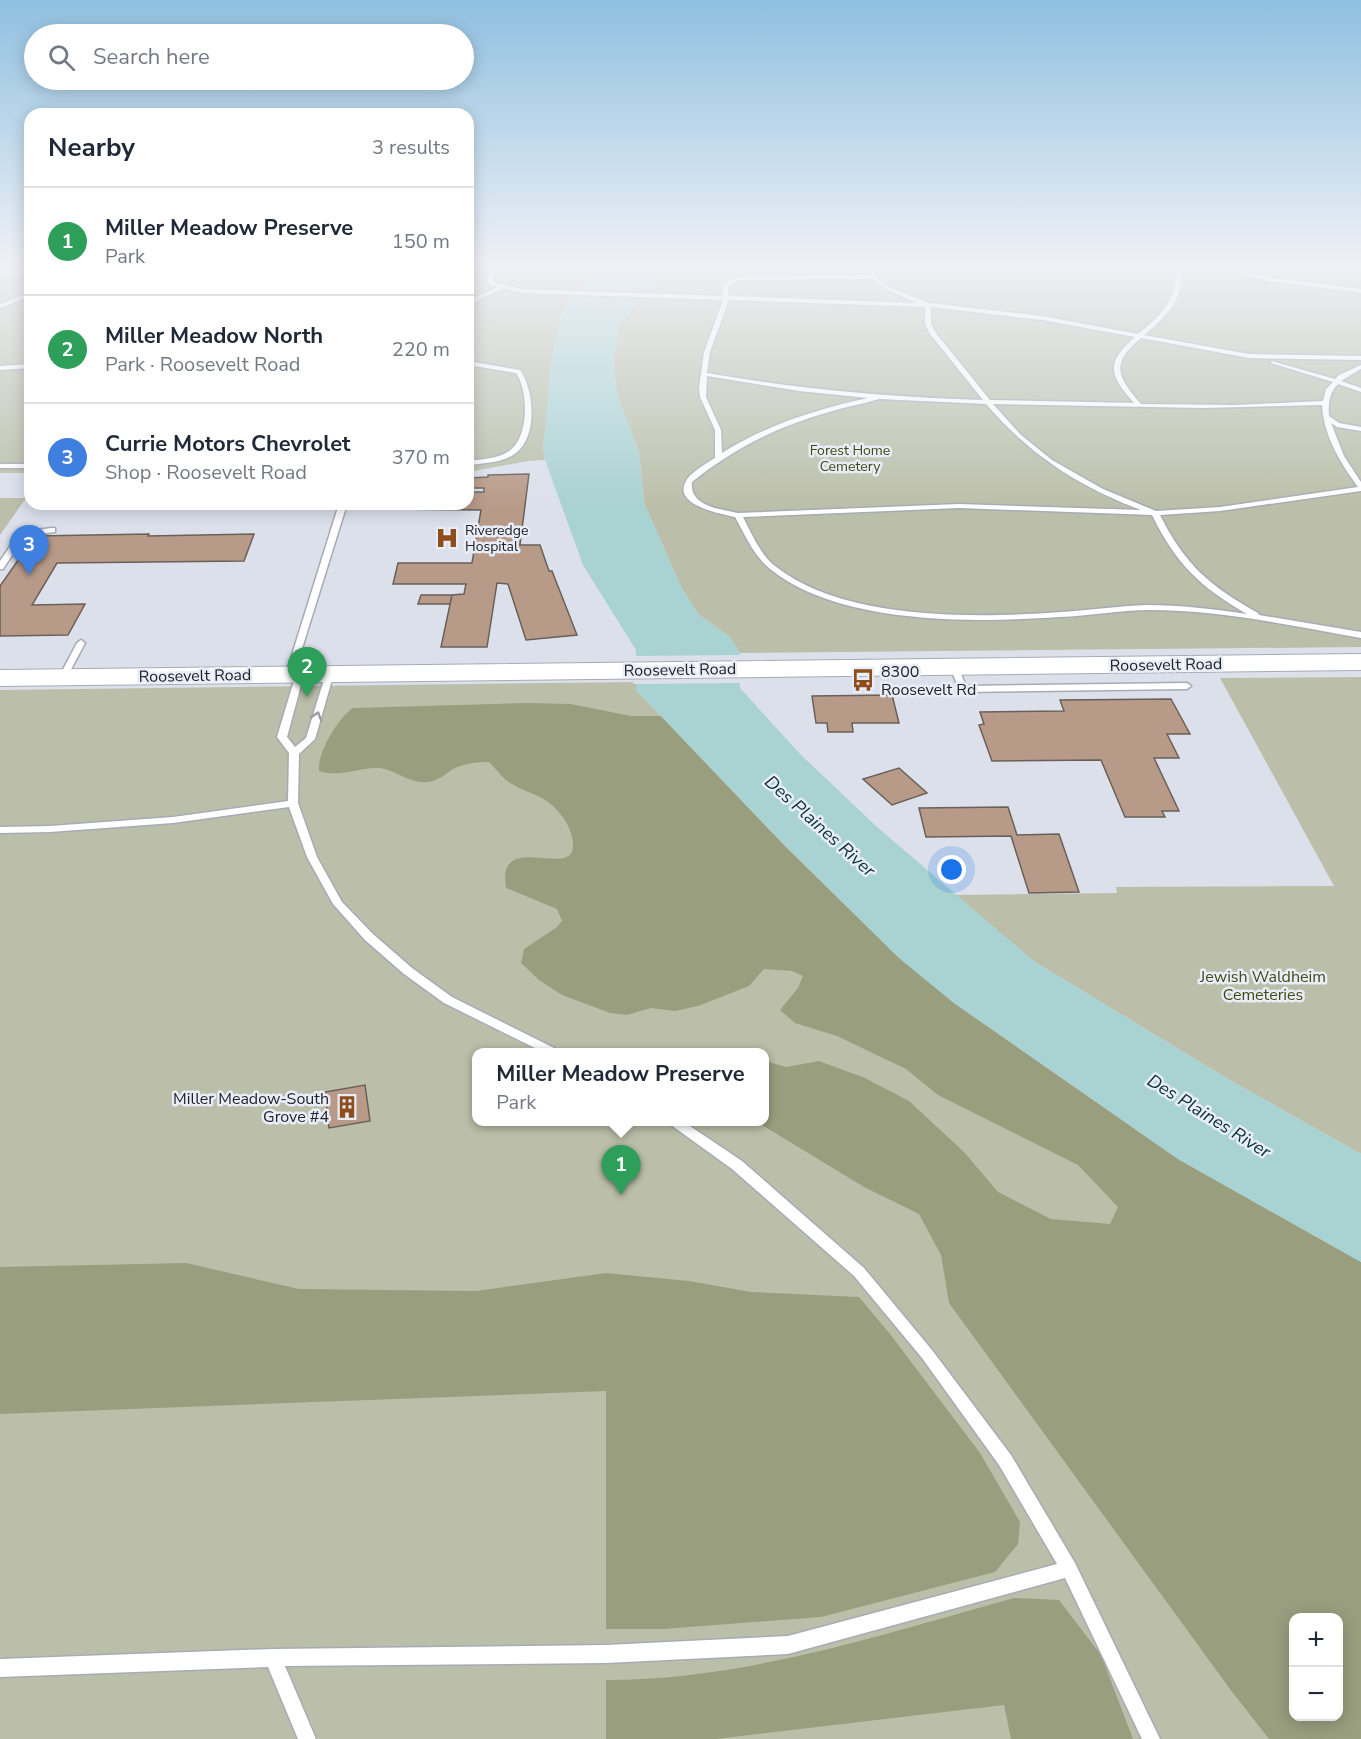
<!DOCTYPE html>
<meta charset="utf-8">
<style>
body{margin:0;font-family:"Nunito Sans",sans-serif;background:#f2f2f3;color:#1f2937}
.controls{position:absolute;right:18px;bottom:18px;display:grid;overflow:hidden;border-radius:12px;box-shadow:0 3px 15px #0003}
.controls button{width:54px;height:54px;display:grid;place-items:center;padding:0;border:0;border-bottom:2px solid #e0e1e3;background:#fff;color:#1f2937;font:30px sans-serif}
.you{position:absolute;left:952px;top:870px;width:21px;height:21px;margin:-15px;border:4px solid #fff;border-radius:50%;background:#1a73e8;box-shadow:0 0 0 9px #1a73e833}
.badge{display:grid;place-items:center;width:39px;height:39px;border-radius:50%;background:#111827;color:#fff;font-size:20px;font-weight:700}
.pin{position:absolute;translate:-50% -50px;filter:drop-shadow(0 2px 3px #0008)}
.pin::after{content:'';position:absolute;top:32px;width:21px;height:18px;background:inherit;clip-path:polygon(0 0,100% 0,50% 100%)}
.popup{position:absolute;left:472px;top:1048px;width:297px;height:78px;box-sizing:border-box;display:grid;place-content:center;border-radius:12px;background:#fff;filter:drop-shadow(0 2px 4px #0005);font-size:20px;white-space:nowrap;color:#747a83}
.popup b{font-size:22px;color:#1f2937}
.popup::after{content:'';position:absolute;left:50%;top:100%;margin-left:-12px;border:12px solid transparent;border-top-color:#fff}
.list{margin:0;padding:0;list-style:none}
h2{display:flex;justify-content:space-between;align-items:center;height:78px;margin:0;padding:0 24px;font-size:26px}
h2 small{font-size:20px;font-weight:400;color:#747a83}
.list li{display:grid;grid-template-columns:39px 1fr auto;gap:18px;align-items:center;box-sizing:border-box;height:108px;padding:0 24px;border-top:2px solid #e0e1e3}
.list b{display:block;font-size:22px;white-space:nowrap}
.list p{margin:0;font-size:20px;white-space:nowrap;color:#747a83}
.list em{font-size:20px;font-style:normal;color:#747a83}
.icon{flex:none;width:33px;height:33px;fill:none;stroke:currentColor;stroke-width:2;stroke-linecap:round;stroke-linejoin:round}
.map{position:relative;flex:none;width:1361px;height:1739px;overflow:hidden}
.search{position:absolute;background:#fff;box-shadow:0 3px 15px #0003;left:24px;top:24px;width:450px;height:66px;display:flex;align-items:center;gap:15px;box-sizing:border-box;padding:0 21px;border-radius:33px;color:#747a83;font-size:22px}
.panel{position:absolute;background:#fff;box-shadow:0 3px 15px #0003;left:24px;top:108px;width:450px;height:402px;border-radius:18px}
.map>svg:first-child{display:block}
.green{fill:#bbbfa9;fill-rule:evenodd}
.forest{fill:#999e7f;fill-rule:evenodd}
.water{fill:#a9d2d3}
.pier{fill:#dbe0eb}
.building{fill:#b89a88;stroke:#6a605a;stroke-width:1.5}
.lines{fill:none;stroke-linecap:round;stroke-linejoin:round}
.service-casing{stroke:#a6abb5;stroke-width:3}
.secondary-casing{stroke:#a6abb5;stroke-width:2}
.service{fill:#fff;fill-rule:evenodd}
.secondary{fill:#fff;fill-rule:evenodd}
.oneway{stroke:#9c9c9e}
.labels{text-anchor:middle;stroke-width:5;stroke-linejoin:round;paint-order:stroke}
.far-park-label{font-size:14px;fill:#434914;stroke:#e8edf8}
.far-poi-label{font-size:14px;fill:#222328;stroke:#e8edf8;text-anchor:start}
.street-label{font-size:16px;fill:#222328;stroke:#e8edf8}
.poi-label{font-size:16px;fill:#222328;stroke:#e8edf8;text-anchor:start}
.park-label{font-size:16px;fill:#434914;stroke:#e8edf8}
.water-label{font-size:18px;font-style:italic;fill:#063132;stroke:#e8edf8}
</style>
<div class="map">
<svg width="1361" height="1739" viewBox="0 0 1361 1739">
<rect width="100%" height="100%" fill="#dbe0eb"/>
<path class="green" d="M0 264H30V473H0Z
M468 264H606L577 291 561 316 543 447 545 460 528 461 468 472Z
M673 264H1361V647L740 653 730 637 699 615 681 587 644 503 639 452 617 394 613 360 619 325 641 299 646 290Z
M0 498H26L0 535Z
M1361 677V1154L1233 1082 1035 962 954 895 1117 893 1116 887 1334 886 1220 678Z
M633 682 636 684V690L786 847 954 1003 1178 1159 1361 1262V1739H0V690ZM477 1052H765V1122H477ZM1294 1618H1338V1716H1294Z"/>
<path class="forest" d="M528 703 571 704 631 716H661L786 847 899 958 954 1003 1178 1159 1361 1262V1739H1269L1230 1689 949 1303 941 1255 919 1214 864 1187 757 1122H765V1061L786 1067 819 1061 865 1078 909 1101 964 1152 998 1192 1051 1219 1110 1224 1118 1207 1078 1165 938 1095 906 1069 837 1036 795 1023 780 1010 798 988 803 976 792 971 764 969 749 986 698 1006 675 1011 651 1008 627 1015 610 1013 562 995 539 980 521 963 524 949 557 927 562 921 557 909 506 888C496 828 574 881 573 845 573 835 568 824 562 816 544 793 534 797 512 784 503 779 497 770 489 762 476 762 465 763 453 769 447 773 440 779 433 781 412 787 398 770 379 768 360 767 338 778 319 771 317 753 338 718 353 708ZM1294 1618H1338V1716H1294Z
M186 1263 299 1289 476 1291 606 1273 689 1281 751 1292 859 1297 890 1334 980 1453 1020 1522 1018 1544 995 1572 821 1617 663 1629H606V1391L0 1414V1267Z
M1014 1598 1059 1600 1101 1655 1133 1739H1011L1004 1705 716 1739H606V1680C745 1680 880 1635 1014 1598Z"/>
<path class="water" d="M606 264H673L646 290 641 299 619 325 613 360 617 394 639 452 644 503 681 587 699 615 730 637 740 653V688L800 754 877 827 1035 962 1233 1082 1361 1154V1262L1178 1159 954 1003 899 958 786 847 636 690V650L583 565 545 460 543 447C552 391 542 326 585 283 592 276 598 268 606 264Z"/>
<path class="pier" d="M743 655V683L633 684V656Z"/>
<path class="building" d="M529 474 520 545H540L549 571H552L577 635 526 640 508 584 497 583 487 647H441L452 595 464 594 466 584H393L398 563H472L481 510 392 509 394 504H468V492H484V488H468L470 478 488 477V475Z
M149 534 148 536 254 534 244 561 57 563 32 605 85 604 68 635 0 636V586L35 536Z
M421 595H452L450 604H418Z
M892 695 899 723H852L853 732H828L827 723H816L812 696Z
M1171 699 1190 734H1167L1179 758H1154L1179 811H1162L1165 817H1125L1101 760 992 761 979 725 984 724 980 712 1064 711 1060 700Z
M899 768 927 793 892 805 863 779Z
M1008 807 1017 835 1059 834 1079 892 1029 893 1011 836 926 837 919 808Z
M365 1085 370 1121 329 1128 325 1092Z"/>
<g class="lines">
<g class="service-casing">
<path id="service" d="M468 264H494L493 277 494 283 523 289 723 296 722 287 730 279 746 276 871 275 869 273 873 264H878L875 273 878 278 891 288 929 303 1042 316 1138 334C1164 313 1175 301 1177 267L1180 264H1185C1180 272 1182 284 1179 293 1174 310 1157 324 1144 335L1249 354 1361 356V360L1249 358 1141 338C1110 364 1117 376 1141 404L1235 405 1323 401 1326 389 1333 382 1271 363V361L1335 379 1339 375 1361 365V369L1341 381 1361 388V392L1338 384C1329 393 1328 404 1329 416L1339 423 1361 427V431L1337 427 1331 423 1344 456 1361 482V491L1220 511 1160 515C1185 565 1210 586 1258 613L1259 615 1361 632V638C1292 626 1221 610 1150 610 1120 610 1090 616 1059 617 974 623 839 625 770 569 754 556 745 535 735 517 721 514 672 505 686 481 690 473 708 462 715 458V430L700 397 699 388 704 352 723 300 523 293 504 288 480 299 468 308V303L476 297 498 287 489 284 487 277 488 268 468 267ZM873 279 887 290 917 303 729 296 728 287 734 281 746 280ZM729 300 925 307V324L930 334 983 400C890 397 799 389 707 373L710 352ZM931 307 1042 320 1135 337C1105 363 1109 375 1134 403L990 400 936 333 931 324ZM707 376 799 391 868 398C817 409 766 425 722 453L721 430 706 397ZM879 399 986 404C1030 455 1078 486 1141 510L959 504 738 513C720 509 689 506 692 482 733 449 778 426 829 412 845 407 863 404 879 399ZM993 404 1204 408 1322 405C1324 437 1340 462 1358 487L1220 507 1156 511 1103 489 1052 460 1021 435ZM959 508 1152 515C1176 564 1200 587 1247 614 1214 609 1180 605 1147 605 1118 606 1090 610 1061 612 977 618 844 621 775 566 760 554 752 534 743 517Z
M1200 264H1211L1269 277 1361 289V293L1269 281Z
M0 270 30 271V275L0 274Z
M30 292V296L0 308V304Z
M468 361 520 370C535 391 538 440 513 455 500 463 483 463 468 465V461C482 459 497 459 509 451 529 438 529 391 516 373L468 365Z
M30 364V368L0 370V366Z
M0 464H30V468H0Z
M339 504H347L294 674 293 676H287L286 674Z
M52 528H55V532L25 536 3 569H0V561L20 532Z
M81 640 85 643 67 677 63 680 60 679 59 677 77 643Z
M954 664 958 667 966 686 1187 683 1191 686 1187 689 963 692 959 689 950 667Z
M330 670 334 673 315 739 299 754 298 803 317 857 342 902 373 934 412 968 452 997 556 1049 558 1052H543L444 1003 404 974 365 940 333 904 307 857 289 807 173 823 50 832 0 833V827L50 826 173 817 288 801 289 753 277 737 296 674 300 671 304 674 287 737 295 747 306 738 326 673Z
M669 1122H684L742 1161 864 1268 932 1350 1011 1455 1075 1563 1160 1739H1142L1065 1578 788 1654 606 1663 285 1666 316 1739H298L268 1667 0 1677V1659L273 1649 606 1645 788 1636 1057 1564 999 1465 922 1358 854 1276 732 1169 671 1125Z"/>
</g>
<g class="secondary-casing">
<path id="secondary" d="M1361 654V670L0 686V670Z"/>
</g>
<use href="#service" class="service"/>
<use href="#secondary" class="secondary"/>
</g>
<defs><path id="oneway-chevron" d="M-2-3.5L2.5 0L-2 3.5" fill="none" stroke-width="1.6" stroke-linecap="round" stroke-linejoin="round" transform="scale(1.5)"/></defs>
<use class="oneway" href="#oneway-chevron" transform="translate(317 716) rotate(-73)"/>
<linearGradient id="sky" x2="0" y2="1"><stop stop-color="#8fc0e0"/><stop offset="0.52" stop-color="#eff1f6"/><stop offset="1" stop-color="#eff1f6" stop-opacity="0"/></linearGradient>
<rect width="1361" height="508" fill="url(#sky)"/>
<defs>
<g id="hospital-bare" transform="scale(1.8)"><path d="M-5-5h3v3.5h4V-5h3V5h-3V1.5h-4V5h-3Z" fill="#8f4d1b" stroke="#e8edf8" stroke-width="2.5" paint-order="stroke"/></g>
<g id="bus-bare" transform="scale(1.8)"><path d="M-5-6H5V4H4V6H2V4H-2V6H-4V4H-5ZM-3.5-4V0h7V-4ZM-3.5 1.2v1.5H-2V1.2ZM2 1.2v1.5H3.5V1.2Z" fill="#8f4d1b" stroke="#e8edf8" stroke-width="2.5" paint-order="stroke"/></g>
<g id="building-bare" transform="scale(1.8)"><path d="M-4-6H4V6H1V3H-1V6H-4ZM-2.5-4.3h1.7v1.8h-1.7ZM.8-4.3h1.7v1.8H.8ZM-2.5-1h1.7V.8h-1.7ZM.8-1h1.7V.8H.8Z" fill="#8f4d1b" stroke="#e8edf8" stroke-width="2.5" paint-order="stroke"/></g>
</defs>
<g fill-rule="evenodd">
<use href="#hospital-bare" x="447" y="538"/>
<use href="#bus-bare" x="863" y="680"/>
<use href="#building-bare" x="347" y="1107"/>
</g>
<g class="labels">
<g class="far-park-label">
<text x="850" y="455">Forest Home<tspan x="850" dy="16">Cemetery</tspan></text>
</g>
<g class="far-poi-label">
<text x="465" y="535">Riveredge<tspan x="465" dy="16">Hospital</tspan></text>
</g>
<g class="street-label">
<text transform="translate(1166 664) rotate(-1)" y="6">Roosevelt Road</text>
<text transform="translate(680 669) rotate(-1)" y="6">Roosevelt Road</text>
<text transform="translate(195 675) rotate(-1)" y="6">Roosevelt Road</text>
</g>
<g class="poi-label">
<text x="881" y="677">8300<tspan x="881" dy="18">Roosevelt Rd</tspan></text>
<text x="329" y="1104" text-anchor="end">Miller Meadow-South<tspan x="329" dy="18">Grove #4</tspan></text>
</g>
<g class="park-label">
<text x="1263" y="982">Jewish Waldheim<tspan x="1263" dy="18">Cemeteries</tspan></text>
</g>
<g class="water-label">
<text transform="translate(820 826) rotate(42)" y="6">Des Plaines River</text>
<text transform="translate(1209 1116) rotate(32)" y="6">Des Plaines River</text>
</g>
</g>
</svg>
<div class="controls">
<button>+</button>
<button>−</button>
</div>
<div class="you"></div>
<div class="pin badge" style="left:621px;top:1195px;background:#2e9e5b">1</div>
<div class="popup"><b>Miller Meadow Preserve</b>Park</div>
<div class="pin badge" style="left:307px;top:697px;background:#2e9e5b">2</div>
<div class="pin badge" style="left:29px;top:575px;background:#3f7fe0">3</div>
<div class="search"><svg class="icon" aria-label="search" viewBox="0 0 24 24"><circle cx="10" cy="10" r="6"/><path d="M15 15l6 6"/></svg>Search here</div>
<section class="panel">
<h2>Nearby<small>3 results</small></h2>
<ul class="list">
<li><span class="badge" style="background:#2e9e5b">1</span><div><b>Miller Meadow Preserve</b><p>Park</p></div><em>150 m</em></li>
<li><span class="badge" style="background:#2e9e5b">2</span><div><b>Miller Meadow North</b><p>Park · Roosevelt Road</p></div><em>220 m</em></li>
<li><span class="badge" style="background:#3f7fe0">3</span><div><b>Currie Motors Chevrolet</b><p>Shop · Roosevelt Road</p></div><em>370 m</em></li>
</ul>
</section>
</div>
